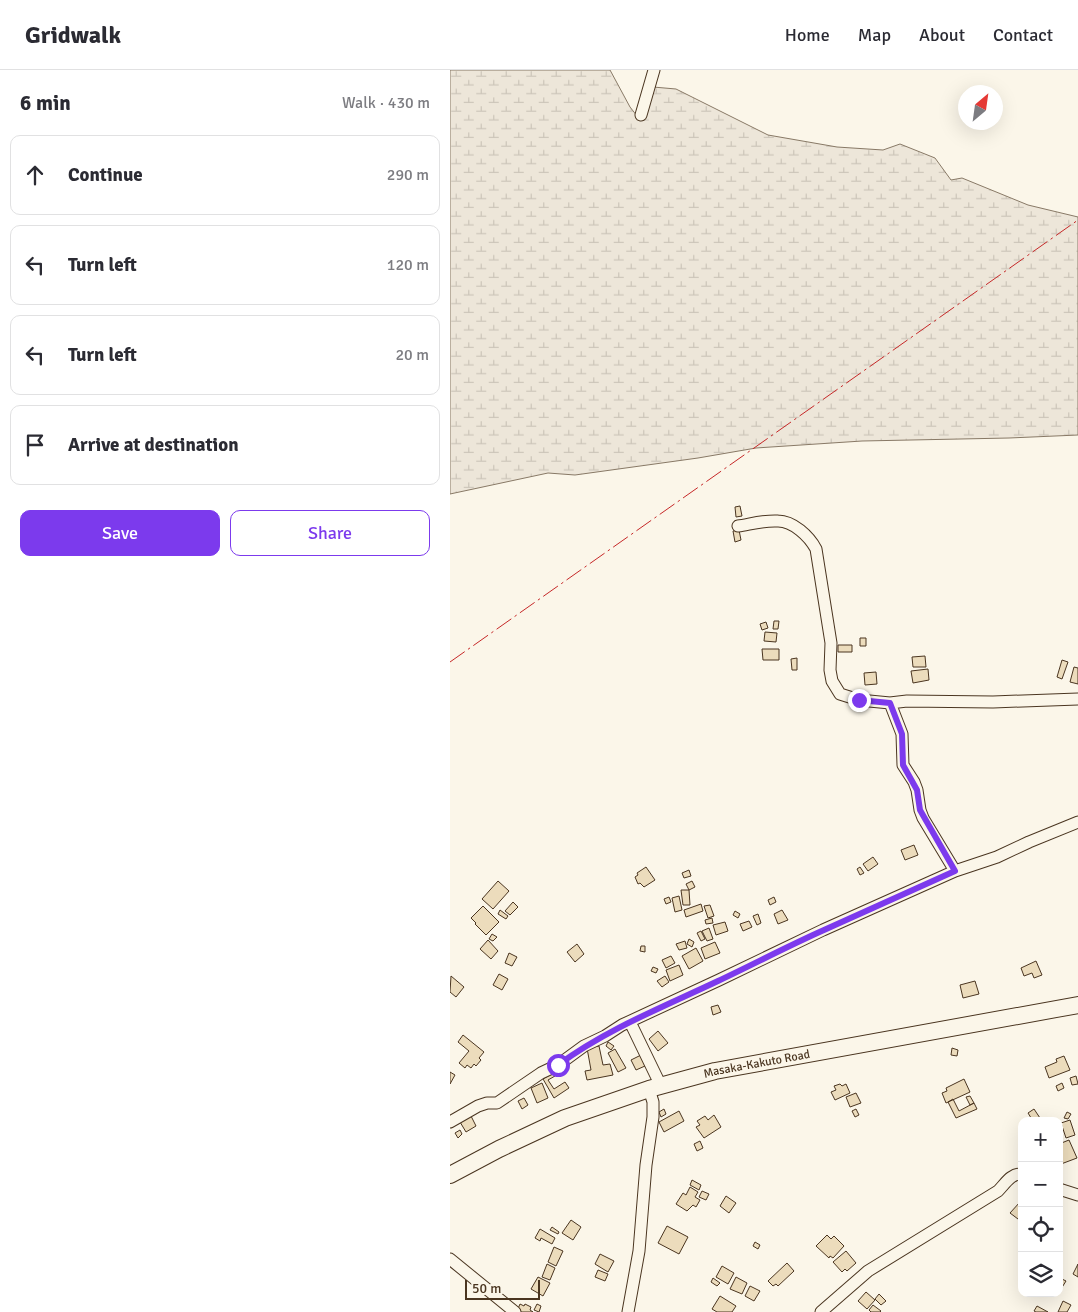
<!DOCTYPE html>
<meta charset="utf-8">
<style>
body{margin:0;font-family:Signika,sans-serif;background:#f7f7f7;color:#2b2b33}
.controls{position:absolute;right:15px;bottom:15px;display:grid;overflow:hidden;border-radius:10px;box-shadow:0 5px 20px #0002}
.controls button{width:45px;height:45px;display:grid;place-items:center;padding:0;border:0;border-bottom:1px solid #e1e1e2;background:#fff;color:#2b2b33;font:25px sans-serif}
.compass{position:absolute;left:508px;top:15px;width:45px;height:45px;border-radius:50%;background:#fff;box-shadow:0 5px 20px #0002;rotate:29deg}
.scale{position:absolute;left:15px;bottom:12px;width:75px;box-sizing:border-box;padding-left:5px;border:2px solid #4a3520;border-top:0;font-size:14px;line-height:18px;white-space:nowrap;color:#4a3520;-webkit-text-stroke:4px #fbf6e9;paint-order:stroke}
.stop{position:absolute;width:15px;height:15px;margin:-11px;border:4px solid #7c3aed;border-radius:50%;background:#fff}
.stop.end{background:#7c3aed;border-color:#fff;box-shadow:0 1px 5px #0008}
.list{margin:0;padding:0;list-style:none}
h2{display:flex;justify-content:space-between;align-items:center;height:65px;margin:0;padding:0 20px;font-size:21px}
h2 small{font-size:16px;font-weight:400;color:#7c7c81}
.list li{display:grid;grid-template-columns:32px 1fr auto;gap:15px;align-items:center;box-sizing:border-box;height:80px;margin:0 10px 10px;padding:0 10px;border:1px solid #e1e1e2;border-radius:10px}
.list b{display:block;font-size:19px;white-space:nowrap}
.list em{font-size:16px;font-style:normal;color:#7c7c81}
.actions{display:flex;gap:10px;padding:15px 20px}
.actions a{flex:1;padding:11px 0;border:1px solid #7c3aed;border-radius:10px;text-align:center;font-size:18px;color:#7c3aed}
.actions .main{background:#7c3aed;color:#fff}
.icon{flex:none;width:28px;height:28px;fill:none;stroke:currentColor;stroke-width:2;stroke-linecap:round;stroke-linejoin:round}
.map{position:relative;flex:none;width:628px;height:1242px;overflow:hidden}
header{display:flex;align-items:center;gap:30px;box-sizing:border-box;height:70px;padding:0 25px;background:#fff;border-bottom:1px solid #e1e1e2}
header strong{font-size:24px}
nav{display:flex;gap:28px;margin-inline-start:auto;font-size:18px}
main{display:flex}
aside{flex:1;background:#fff}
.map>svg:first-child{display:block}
.wetland{fill:url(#wetland-marsh);stroke:#887966}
.building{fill:#ecdcbc;stroke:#4a3520}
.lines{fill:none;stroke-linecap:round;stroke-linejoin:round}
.minor-casing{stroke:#4a3520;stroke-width:13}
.highway-casing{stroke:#4a3520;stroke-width:18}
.minor{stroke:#fbf6e9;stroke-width:11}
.highway{stroke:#fbf6e9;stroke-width:16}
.power{stroke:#c62828;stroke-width:1;stroke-dasharray:18 4 2.5 4;stroke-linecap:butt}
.route{stroke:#7c3aed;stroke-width:6}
.labels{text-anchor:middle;stroke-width:4;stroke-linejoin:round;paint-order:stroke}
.street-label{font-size:12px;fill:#4a3520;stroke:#fbf6e9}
</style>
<header>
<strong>Gridwalk</strong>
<nav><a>Home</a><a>Map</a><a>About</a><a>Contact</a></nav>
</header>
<main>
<aside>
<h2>6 min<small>Walk · 430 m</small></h2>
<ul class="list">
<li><svg class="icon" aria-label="ahead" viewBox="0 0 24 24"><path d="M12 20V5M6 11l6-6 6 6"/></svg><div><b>Continue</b></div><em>290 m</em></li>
<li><svg class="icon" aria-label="left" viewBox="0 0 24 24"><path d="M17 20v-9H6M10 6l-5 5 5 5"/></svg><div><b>Turn left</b></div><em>120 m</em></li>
<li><svg class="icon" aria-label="left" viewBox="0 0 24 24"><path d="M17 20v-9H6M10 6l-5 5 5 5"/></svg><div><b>Turn left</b></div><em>20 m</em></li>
<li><svg class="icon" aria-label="arrive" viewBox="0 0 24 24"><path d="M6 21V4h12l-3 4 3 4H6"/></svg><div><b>Arrive at destination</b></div></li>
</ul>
<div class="actions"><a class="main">Save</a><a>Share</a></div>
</aside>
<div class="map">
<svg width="628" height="1242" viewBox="0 0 628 1242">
<defs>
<pattern id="wetland-marsh" width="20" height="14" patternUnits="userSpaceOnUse" patternTransform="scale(1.25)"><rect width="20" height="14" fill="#ede6d9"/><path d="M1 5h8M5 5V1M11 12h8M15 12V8" fill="none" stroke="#cdc6ba"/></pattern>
</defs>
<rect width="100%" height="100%" fill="#fbf6e9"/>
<path class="wetland" d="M0 0H160L180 37 191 51 203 17 226 19 318 65 387 77 433 80 450 74 485 88 501 110 512 108 578 135 628 147V365L559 368 412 371 306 378 248 388 125 405 98 403 0 424Z"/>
<path class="building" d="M290 436 292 446 286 447 285 437Z
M289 460 291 470 285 472 283 461Z
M324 551H329L328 559H323Z
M316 552 318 558 312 560 310 554Z
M315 562 327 563 326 572 314 571Z
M410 568H416V576H410Z
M388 575H402V582H388Z
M312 579H329V590H313Z
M475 586 476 597H463L462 587Z
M347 588V600H342L341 589Z
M612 590 618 592 612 609 607 607Z
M624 597 628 598V614L620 612Z
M478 599 479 610 463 613 461 601Z
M426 602 427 614 415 615 414 603Z
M464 775 468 785 455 790 451 780Z
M423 787 428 794 418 801 413 794Z
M196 797 205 810 194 817 190 813 188 814 185 807 188 805 187 803Z
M410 797 414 803 410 805 407 799Z
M239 800 241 806 234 808 232 803Z
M48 811 59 821 43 839 32 829Z
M242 811 245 817 239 820 236 814Z
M231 820H239L240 835H233Z
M229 826 232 840 225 842 222 828Z
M219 827 221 832 216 834 214 829Z
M324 827 326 832 320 835 318 830Z
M63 832 68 837 60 845 55 841Z
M251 834 253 841 236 847 234 840Z
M260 835 264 846 258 848 254 836Z
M33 836 49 852 36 865 25 854 26 853 21 848Z
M50 840 58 846 56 849 48 844Z
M332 840 338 850 328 854 324 844Z
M285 841 290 844 288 848 283 845Z
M308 844 311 853 307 855 303 846Z
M262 848 263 853 256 854 255 850Z
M299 851 302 857 293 861 290 854Z
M275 852 278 861 266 865 263 855Z
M259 858 263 869 257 871 252 861Z
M251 861 255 869 251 871 247 863Z
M42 864 47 867 43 871 39 869Z
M239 869 244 872 242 877 237 874Z
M38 870 48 881 41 889 30 879Z
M235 871 237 878 229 880 226 874Z
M265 872 270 883 255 889 251 878Z
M127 874 134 884 125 892 117 882Z
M191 876H195V882L190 881Z
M246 878 253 891 239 899 232 886Z
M59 883 67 887 62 896 55 893Z
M221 886 225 893 216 898 212 890Z
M586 891 592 905 584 908 582 903 574 906 571 898Z
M229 895 233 905 220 911 216 900Z
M203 897 208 899 206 903 201 901Z
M49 904 58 909 52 920 43 915Z
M1 906 14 917 6 927 0 922Z
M215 906 219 912 212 917 207 911Z
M525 911 529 924 513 928 510 915Z
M268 935 271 942 263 945 261 937Z
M208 961 218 973 208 981 199 969Z
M13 965 34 982 29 988 31 990 26 996 24 994 21 998 17 995 15 998 9 993 19 981 8 972Z
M158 972 164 976 161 980 156 976Z
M149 976 153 995 160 994 163 1005 137 1010 135 1001 141 1000 137 978Z
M502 978 508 980 507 986 501 985Z
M165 979 176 998 168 1002 158 983Z
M191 985 195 996 186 1000 181 990Z
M614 986 620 1000 599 1008 595 997 607 992 606 989Z
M110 999 112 1002 98 1010 104 1019 115 1012 119 1018 104 1028 93 1009Z
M0 1002 5 1005 0 1014Z
M626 1006 628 1014 622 1015 620 1008Z
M514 1009 520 1022 496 1033 492 1023 497 1021 496 1018Z
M92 1013 98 1028 87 1033 81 1018Z
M612 1013 614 1018 608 1021 606 1016Z
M390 1014 392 1016 396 1014 400 1023 385 1030 381 1022 386 1020 384 1016Z
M406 1023 411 1033 400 1037 396 1027Z
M520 1026 524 1033 520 1035 516 1027Z
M74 1028 78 1035 72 1039 68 1031Z
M503 1029 509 1041 524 1033 527 1039 506 1048 498 1032Z
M214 1039 216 1044 211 1047 209 1042Z
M406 1039 409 1045 405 1047 402 1041Z
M584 1039 592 1051H583L578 1043Z
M229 1041 234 1051 214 1062 209 1052Z
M617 1042 621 1044 618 1049 614 1048Z
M264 1045 271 1057 254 1068 246 1057 250 1055 247 1051 255 1046 258 1050Z
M21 1046 26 1056 16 1062 10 1052Z
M620 1050 625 1065 616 1068 611 1053Z
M10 1060 12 1064 8 1068 5 1063Z
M619 1070 627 1088 611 1094 609 1089V1074Z
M250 1071 253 1078 247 1081 244 1074Z
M242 1110 251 1115 249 1120 240 1115Z
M240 1117 248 1122 245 1127 250 1130 246 1137 243 1135 237 1141 226 1134 233 1123 236 1125Z
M252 1121 259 1124 256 1130 249 1127Z
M276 1126 286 1133 279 1143 270 1136Z
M570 1132 572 1133V1145L568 1149 560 1143Z
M121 1150 131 1157 123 1170 112 1163Z
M217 1156 238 1167 229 1184 208 1173Z
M102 1157 109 1162 108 1164 100 1160Z
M90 1159 105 1168 102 1174 91 1168 90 1171 85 1168Z
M377 1165 381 1169 384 1166 394 1176 383 1188 380 1186 379 1188 366 1176Z
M305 1172 310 1175 308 1179 303 1176Z
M104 1177 113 1181 106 1196 98 1192Z
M396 1181 406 1193 397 1201 395 1199 392 1202 383 1192Z
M150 1184 164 1191 158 1202 145 1194Z
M337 1193 344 1201 328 1216 326 1214 323 1216 318 1211Z
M97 1194 105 1198 100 1210 92 1207Z
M628 1194V1207L623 1204Z
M272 1196 284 1203 278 1214 266 1207Z
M148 1200 158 1204 155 1211 145 1207Z
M88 1207 100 1213 93 1226 81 1219Z
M286 1207 297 1213 292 1224 280 1219Z
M263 1208 270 1213 267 1216 261 1212Z
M610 1208 616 1211 611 1219 609 1218Z
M300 1216 310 1221 304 1231 295 1226Z
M416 1222 425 1230 417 1239 408 1231Z
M429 1224 436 1231 431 1235 425 1229Z
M270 1226 286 1236 282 1242H267L262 1239Z
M613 1231 621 1235 617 1242H608Z
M70 1234 74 1236 75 1234 81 1237 80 1240 83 1242H69L67 1241Z
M87 1234 91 1236 89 1242 84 1240Z
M423 1235 431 1241 430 1242H421L419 1240Z
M587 1236 598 1242H586L584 1241Z"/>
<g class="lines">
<g class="minor-casing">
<path id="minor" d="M191 45 204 0
M288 456C301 454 315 450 328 451 343 451 359 466 366 479L381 573 380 600 382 611 390 624 409 630 440 633 457 631 543 632 628 629
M440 633 452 664 453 695 464 712 467 720 470 740 473 748 505 801
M180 952 211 1016
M0 1052 28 1036 37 1033H47L91 1003 108 995 134 976 155 966 172 955 269 910 373 860 505 801 547 787 579 772 628 752
M609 1119 628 1125
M0 1189 65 1242
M178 1242 189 1181 196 1095 203 1047V1032L199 1019
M371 1242 418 1201 548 1121C555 1114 561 1103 572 1104"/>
</g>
<g class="highway-casing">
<g id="highway">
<path id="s1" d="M0 1105 49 1079 115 1048 199 1019 265 1001 628 935"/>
</g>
</g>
<use href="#minor" class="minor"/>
<use href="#highway" class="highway"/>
<path class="power" d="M0 592 628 150"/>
</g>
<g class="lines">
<path class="route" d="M108 995C157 959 213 937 268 911 304 894 338 876 374 860 418 840 462 820 505 801L470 740 467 720 453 695 452 664 440 633 409 630"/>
</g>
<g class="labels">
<g class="street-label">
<text dy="4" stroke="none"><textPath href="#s1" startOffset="328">Masaka-Kakuto Road</textPath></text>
</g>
</g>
</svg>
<div class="controls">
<button>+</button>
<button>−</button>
<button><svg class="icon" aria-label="locate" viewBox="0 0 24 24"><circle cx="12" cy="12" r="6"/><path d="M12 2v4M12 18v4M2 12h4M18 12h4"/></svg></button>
<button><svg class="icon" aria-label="layers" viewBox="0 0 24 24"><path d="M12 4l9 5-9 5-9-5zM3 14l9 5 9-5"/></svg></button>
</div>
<svg class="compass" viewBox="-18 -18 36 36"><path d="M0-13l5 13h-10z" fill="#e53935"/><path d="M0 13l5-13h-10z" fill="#7c7c81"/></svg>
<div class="scale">50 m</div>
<div class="stop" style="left:108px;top:995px"></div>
<div class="stop end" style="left:409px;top:630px"></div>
</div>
</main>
